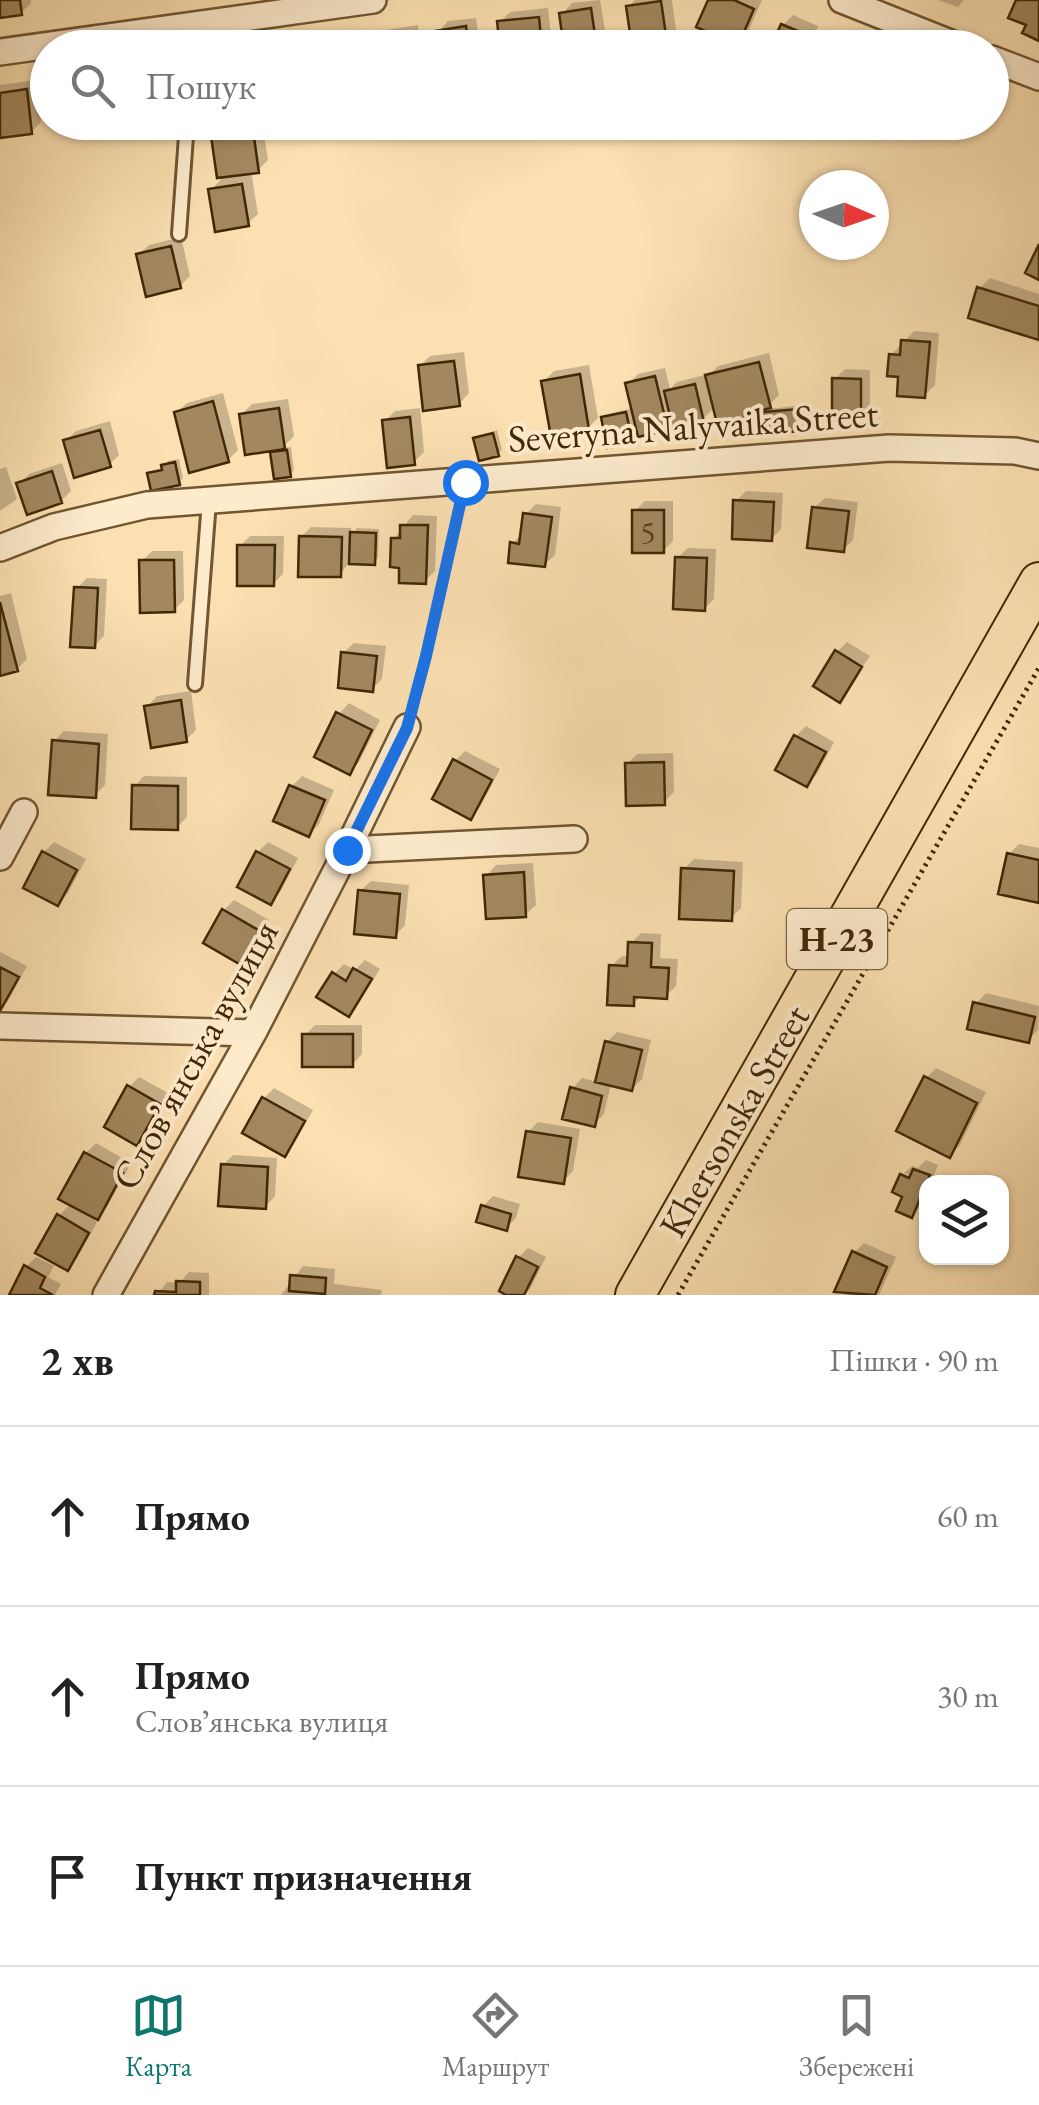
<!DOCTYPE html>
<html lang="uk">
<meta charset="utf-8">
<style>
body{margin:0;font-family:"EB Garamond",serif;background:#f6f6f6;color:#222}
.controls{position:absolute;right:30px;bottom:30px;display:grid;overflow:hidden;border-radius:20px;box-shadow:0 2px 8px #0004}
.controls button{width:90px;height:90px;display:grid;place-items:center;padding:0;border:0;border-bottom:2px solid #e0e0e0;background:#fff;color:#222;font:50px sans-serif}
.compass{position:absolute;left:799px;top:170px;width:90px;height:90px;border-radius:50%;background:#fff;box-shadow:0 2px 8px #0004;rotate:92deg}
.stop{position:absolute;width:30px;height:30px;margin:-22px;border:8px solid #1a73e8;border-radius:50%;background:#fff}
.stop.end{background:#1a73e8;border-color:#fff;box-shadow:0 2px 10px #0008}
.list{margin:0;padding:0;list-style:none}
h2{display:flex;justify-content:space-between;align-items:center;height:130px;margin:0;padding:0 40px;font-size:42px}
h2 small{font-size:32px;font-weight:400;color:#767676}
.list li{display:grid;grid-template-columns:65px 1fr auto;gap:30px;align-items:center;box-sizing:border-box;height:180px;padding:0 40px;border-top:2px solid #e0e0e0}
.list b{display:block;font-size:38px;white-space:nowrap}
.list p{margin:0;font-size:32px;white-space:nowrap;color:#767676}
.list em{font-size:32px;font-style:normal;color:#767676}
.icon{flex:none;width:55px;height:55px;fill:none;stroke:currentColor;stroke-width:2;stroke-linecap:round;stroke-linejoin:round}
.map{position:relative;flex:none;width:1039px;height:1295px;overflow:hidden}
.search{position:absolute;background:#fff;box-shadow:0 2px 8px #0004;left:30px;right:30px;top:30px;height:110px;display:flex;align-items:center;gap:25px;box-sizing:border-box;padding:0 35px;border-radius:55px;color:#767676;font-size:38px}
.sheet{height:670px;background:#fff}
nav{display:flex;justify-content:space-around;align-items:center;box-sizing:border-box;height:140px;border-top:2px solid #e0e0e0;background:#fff;font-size:28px;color:#767676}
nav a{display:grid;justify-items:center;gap:5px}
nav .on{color:#0f766e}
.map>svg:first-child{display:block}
.shadow{fill:#0003}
.building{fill:#a3885f;stroke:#422806;stroke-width:2.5}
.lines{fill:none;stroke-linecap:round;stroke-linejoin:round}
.lane-casing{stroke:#705631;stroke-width:18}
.street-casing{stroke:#705631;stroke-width:30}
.primary-casing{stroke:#422806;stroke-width:42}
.path{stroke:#422806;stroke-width:5;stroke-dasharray:2.5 5;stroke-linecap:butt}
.lane{stroke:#fdebcc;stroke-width:12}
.street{stroke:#fdebcc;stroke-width:25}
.primary{stroke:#fce0b1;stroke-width:38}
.route{stroke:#1a73e8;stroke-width:12}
.labels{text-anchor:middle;stroke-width:8;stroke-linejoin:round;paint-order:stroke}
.number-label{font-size:32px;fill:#5a401c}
.shield{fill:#fdebcc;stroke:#7a6241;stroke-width:2.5}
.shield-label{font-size:35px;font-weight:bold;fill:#422806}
.street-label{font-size:38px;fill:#422806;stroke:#fdebcc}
</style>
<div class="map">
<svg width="1039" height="1295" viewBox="0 0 1039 1295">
<rect width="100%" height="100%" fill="#fce0b1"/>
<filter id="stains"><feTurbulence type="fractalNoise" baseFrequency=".002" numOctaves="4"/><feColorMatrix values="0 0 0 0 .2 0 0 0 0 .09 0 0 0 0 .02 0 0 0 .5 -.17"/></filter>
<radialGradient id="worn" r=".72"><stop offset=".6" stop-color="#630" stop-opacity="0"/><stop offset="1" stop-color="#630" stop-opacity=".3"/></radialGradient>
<path class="shadow" d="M0 0H31V3L21 13 0 16Z
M600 0 606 36 596 46 562 14 572 3Z
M635 0H672L676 30 666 40 628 7Z
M710 0H762L748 32 738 43Z
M938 0H964L958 7Z
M548 8 552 45 550 48H502L500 22 510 12Z
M793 15 818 26 809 48H773L783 25Z
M476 18 480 48H440L438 32 448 21Z
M418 25 421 48H377L376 40 386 30Z
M850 36 879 47V48H839Z
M354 39 356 48H318L321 44Z
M36 80 41 122 31 132 0 136V85Z
M262 122 268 160 258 170 251 171 258 214 247 224 211 190 226 174 214 137 224 127Z
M181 237 190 276 180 286 138 255 149 245Z
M990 278 1039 294V337L979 289Z
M914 331 939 333 935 385 924 396 901 375 891 355Z
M464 352 469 393 459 404 420 366 430 356Z
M769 353 779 395 769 405 755 409 757 416 747 427 715 407 702 420H674L667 427 636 435 632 441 604 418 608 414 634 408 628 384 638 374 665 368 670 389 677 382 705 375V379L718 366Z
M589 365 598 418 588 428 544 381 554 371Z
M845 369 870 370V407L860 417 835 379Z
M223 393 238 450 228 460 176 413 187 403Z
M288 399 294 436 282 448 291 447 294 470 289 475 273 453 279 447 241 415 252 404Z
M802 405 805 424 800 428 766 413 770 409Z
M420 408 424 452 414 462 385 421 395 411Z
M110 421 119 455 109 465 66 441 76 431Z
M497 430 502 450 497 454 476 439Z
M179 459 183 478 179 483 150 474 164 468 168 461Z
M62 463 71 491 61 501 19 484 29 474Z
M6 467 17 499 0 511V469Z
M746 491 783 493 781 529 771 539 736 501Z
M825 498 858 502 853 540 843 550 814 508Z
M645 501H673V541L663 551 635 511Z
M536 504 561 507 555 555 544 565 513 543 523 533 526 514Z
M413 515 437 516 435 571 425 581 394 539Z
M311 527 351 528V535L357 528 379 529 378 558 374 562 350 561 340 575 301 537Z
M250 536H284L283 574 273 584 240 546Z
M688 548 716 549 714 599 704 609 677 558Z
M152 551H183L184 600 174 610 142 561Z
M87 578 107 579 104 636 94 646 77 588Z
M11 593 27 659 17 669 0 673V596Z
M847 642 870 656 839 700 837 652Z
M354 643 386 646 382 679 372 689 343 653Z
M191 691 196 730 186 740 147 707 157 696Z
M349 703 380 720 359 762 349 772 339 714Z
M806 726 834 742 817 774 807 784 796 736Z
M64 731 108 734 105 785 95 795 54 741Z
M465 751 500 769 480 807 470 817 455 761Z
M673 753 674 792 664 802 627 764 637 754Z
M144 776 187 777V817L177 827 134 787Z
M302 776 334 790 319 824 309 834 277 819 292 786Z
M54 842 86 859 68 893 58 903 44 852Z
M268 842 298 858 280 892 270 902 258 852Z
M1019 844 1039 848V901L1009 854Z
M694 859 743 862 741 908 731 918 684 869Z
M533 863 536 905 525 915 486 876 496 865Z
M371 881 409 885 405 925 395 936 360 891Z
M234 900 269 920 251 952 241 962 206 942 224 910Z
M641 933 661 934 660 958 678 959 676 986 666 996 642 995 633 1004 611 966 622 956 630 957 631 943Z
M0 952 27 966 8 1001 0 1009Z
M365 960 380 969 358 1004 348 1014 334 974 344 964 355 970Z
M986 993 1039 1006 1038 1030 1028 1040 976 1004Z
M315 1025H362V1054L352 1065 305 1035Z
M617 1032 651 1040 642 1079 632 1089 611 1084 604 1114 594 1124 572 1089 582 1078 597 1082 607 1042Z
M936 1068 986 1092 960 1145 950 1155 926 1078Z
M139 1077 168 1093 146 1133 136 1143 129 1087Z
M274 1088 313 1110 294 1144 284 1154 245 1132 264 1098Z
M538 1122 580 1129 573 1171 563 1181 528 1132Z
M96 1143 131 1163 107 1207 94 1220 97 1222 77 1258 67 1268 59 1216 71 1203 86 1153Z
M233 1155 277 1158 275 1196 265 1207 223 1165Z
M926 1160 938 1165 931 1182H926L922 1205 912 1215 902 1176 922 1181 904 1173 912 1166 918 1168Z
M493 1196 520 1204 516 1218 506 1228 483 1206Z
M864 1243 896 1257 879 1295H847L837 1291 854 1253Z
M528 1248 546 1257 530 1289 524 1295H512L518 1258Z
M36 1257 54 1266 48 1277 61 1284 55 1295H11L26 1267Z
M303 1266 335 1269 334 1284 382 1290 381 1295H281Z
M189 1272 209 1273V1295H157L167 1282 179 1283Z"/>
<path class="building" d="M0 0H20L22 15 0 18Z
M708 0H734L754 9 738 46 696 27Z
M1016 0H1039V41L1022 33 1026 25 1008 18Z
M661 1 667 42 632 47 626 6Z
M591 8 597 48H564L559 13Z
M539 17 542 48H500L497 21Z
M781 24 810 36 805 48H770Z
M466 26 469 48H437L435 31Z
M408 34 410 48H374L373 39Z
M27 89 32 134 0 138V93Z
M253 130 259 173 217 178 211 136Z
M242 184 249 226 215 232 208 189Z
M1039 244V280L1025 273Z
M171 246 181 288 146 297 136 254Z
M977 287 1039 306V340L968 318Z
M901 340 930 342 925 398 897 396 898 377 887 376 889 354 900 355Z
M454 361 460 406 423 411 418 365Z
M759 362 771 408 744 414 748 429 720 436 705 375Z
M580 374 589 430 551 437 541 381Z
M655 376 668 430 638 437 625 383Z
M832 378 861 379V420H832Z
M695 384 704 422 673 429 664 391Z
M213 401 229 462 189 473 174 412Z
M279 408 285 449 245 455 239 414Z
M799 409 801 431 765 434 763 412Z
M626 412 633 443 607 448 601 417Z
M410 417 415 465 387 468 382 420Z
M100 430 111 467 74 478 63 440Z
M493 433 499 456 479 461 473 438Z
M287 450 291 477 274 479 270 452Z
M175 462 180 485 151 491 147 473 162 470 161 465Z
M52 471 62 503 27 515 16 483Z
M733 500 774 502 772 541 732 539Z
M812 507 849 511 844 552 807 548Z
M632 510H664V553H632Z
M523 513 552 517 545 567 508 563 510 542 519 544Z
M400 525H428L426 584 399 583V568L390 567 391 538H400Z
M350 532 376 533 375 565 349 564Z
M299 536 342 537 341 577H298Z
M237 545H275L274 586H237Z
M675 557 707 558 705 611 673 609Z
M139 560H174L175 612 140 613Z
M74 587 98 588 95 648 70 647Z
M0 602 18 671 0 676Z
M835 650 862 667 840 703 813 686Z
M341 652 377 656 373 692 338 688Z
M181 700 187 742 151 748 144 706Z
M336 712 372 730 350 775 314 757Z
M794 735 826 752 807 787 775 770Z
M52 740 99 744 96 798 48 795Z
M453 759 492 780 471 820 432 799Z
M664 762 665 805 626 806 625 763Z
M132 785 178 786V830L131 829Z
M289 785 325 800 309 837 273 821Z
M42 851 77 870 58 906 23 888Z
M256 851 290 869 271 905 237 887Z
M1007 853 1039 860V903L998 894Z
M681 868 734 871 732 921 679 919Z
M524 872 526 917 486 919 483 875Z
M358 890 400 894 396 938 354 934Z
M222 909 260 931 241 965 203 943Z
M628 942 652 943 651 967 669 968 667 999 634 997V1006L607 1005 609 965 627 966Z
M0 967 19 977 0 1011Z
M353 968 372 979 349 1017 316 997 332 972 346 981Z
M973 1002 1035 1017 1029 1043 967 1029Z
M302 1034H353V1067H302Z
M605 1041 642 1050 632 1091 595 1082Z
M924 1076 977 1103 950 1158 896 1131Z
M127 1085 160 1104 137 1146 104 1127Z
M570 1087 602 1096 595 1127 562 1119Z
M262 1097 305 1121 285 1157 242 1133Z
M526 1131 571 1138 564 1184 518 1177Z
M84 1152 123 1173 98 1220 58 1199Z
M221 1164 268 1167 266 1209 218 1206Z
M913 1169 930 1175 912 1218 896 1211 902 1197 892 1192 900 1174 909 1178Z
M481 1205 511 1214 507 1231 476 1222Z
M57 1214 89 1233 68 1271 35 1253Z
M852 1251 887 1267 875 1295 834 1292Z
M516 1256 538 1267 524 1295H506L499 1291Z
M24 1265 45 1277 40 1288 53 1295H9Z
M290 1275 326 1278 325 1294 289 1291Z
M176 1281 200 1282V1295H154L155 1291 176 1292Z"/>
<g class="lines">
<g class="lane-casing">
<path id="lane" d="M193 48 195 26
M179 234 187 122
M195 684 209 501"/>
</g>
<g class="street-casing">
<path id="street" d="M842 0 963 48
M0 52 373 0
M992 59 1039 77
M0 548 54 527 147 505 889 448 1015 451 1039 456
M347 850 407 727
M0 857 24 812
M0 1026 253 1033
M106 1295 253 1033 347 850 574 839"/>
</g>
<g class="primary-casing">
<path id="primary" d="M635 1295 1039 582"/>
</g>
<path class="path" d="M414 703 457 508
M678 1295 1039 668"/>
<use href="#lane" class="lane"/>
<use href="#street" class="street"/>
<use href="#primary" class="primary"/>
</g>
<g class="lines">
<path class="route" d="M347 850 407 728 426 656 465 482"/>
</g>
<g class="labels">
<g class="number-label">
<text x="648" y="543">5</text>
</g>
<rect class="shield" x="787" y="909" width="100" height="60" rx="8"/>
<g class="shield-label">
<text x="837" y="951">Н-23</text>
</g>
<g class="street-label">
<text transform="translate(693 426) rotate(-4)" y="13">Severyna Nalyvaika Street</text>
<text transform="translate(195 1055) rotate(-61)" y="13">Словʼянська вулиця</text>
<text transform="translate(734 1121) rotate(-60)" y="13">Khersonska Street</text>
</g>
</g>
<rect width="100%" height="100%" filter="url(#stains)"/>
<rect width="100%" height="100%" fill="url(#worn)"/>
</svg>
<div class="controls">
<button><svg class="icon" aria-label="layers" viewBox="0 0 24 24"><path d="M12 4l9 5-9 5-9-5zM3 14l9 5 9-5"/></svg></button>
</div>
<svg class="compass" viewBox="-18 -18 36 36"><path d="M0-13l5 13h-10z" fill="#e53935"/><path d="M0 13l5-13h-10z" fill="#767676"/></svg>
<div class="stop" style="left:465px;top:482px"></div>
<div class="stop end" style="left:347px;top:850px"></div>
<div class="search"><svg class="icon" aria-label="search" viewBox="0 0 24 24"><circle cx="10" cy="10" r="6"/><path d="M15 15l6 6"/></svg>Пошук</div>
</div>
<section class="sheet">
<h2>2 хв<small>Пішки · 90 m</small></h2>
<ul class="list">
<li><svg class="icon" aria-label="ahead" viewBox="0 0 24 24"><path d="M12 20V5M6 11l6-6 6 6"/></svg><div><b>Прямо</b></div><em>60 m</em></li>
<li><svg class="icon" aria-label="ahead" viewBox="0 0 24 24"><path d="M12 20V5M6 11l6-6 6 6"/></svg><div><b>Прямо</b><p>Словʼянська вулиця</p></div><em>30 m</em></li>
<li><svg class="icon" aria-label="arrive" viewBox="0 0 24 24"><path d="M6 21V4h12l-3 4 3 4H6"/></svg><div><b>Пункт призначення</b></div></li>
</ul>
</section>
<nav>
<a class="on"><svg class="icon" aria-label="map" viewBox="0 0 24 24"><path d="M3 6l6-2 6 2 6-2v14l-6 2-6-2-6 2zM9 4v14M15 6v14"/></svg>Карта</a>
<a><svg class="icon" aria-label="directions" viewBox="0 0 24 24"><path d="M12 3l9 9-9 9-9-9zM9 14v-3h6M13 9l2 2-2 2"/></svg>Маршрут</a>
<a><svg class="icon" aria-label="saved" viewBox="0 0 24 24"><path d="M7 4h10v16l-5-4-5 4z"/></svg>Збережені</a>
</nav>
